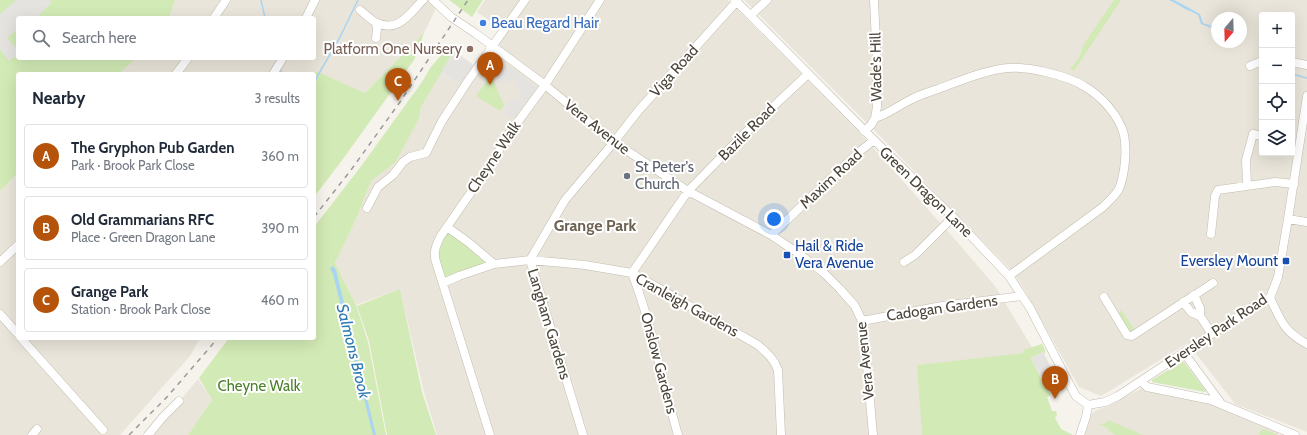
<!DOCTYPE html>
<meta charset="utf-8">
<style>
body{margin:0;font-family:Cabin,sans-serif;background:#f6f6f7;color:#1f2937}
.controls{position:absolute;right:12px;top:12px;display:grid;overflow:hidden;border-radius:4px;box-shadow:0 4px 16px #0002}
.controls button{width:36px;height:36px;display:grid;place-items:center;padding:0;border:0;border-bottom:1px solid #e0e1e3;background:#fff;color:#1f2937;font:20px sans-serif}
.compass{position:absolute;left:1211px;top:12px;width:36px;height:36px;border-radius:50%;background:#fff;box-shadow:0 4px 16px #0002;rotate:199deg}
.you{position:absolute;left:774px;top:219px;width:14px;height:14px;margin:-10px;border:3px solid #fff;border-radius:50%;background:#1a73e8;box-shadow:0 0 0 6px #1a73e833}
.badge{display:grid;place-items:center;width:26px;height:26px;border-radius:50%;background:#b45309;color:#fff;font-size:13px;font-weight:700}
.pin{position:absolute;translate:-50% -33px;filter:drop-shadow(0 1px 2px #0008)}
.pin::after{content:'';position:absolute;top:21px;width:14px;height:12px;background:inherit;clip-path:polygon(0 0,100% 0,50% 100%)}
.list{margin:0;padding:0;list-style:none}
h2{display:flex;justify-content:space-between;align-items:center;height:52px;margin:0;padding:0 16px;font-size:17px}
h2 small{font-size:13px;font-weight:400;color:#747a83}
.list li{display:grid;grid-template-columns:26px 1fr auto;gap:12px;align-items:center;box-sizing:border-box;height:64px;margin:0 8px 8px;padding:0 8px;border:1px solid #e0e1e3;border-radius:4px}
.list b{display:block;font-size:15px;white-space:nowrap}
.list p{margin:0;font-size:13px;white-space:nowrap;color:#747a83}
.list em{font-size:13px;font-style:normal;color:#747a83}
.icon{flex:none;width:22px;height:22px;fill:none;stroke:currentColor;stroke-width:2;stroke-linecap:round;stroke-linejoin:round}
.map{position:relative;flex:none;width:1307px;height:435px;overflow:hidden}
.search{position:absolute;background:#fff;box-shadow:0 4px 16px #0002;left:16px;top:16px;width:300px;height:44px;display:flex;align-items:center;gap:10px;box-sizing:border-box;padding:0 14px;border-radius:4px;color:#747a83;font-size:15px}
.panel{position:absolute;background:#fff;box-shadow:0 4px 16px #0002;left:16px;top:72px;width:300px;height:268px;border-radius:4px}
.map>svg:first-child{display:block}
.residential{fill:#eae5da;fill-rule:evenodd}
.green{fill:#d2eab5}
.parking{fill:#e5e3e0}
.water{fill:#a9d4f2}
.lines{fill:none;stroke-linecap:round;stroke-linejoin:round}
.stream{stroke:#a9d4f2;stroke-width:1.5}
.minor-casing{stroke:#c2bbae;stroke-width:9}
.minor{stroke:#fff;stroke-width:8}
.rail{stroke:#9a9a9a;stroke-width:1.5;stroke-dasharray:5 5;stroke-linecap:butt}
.shop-dot{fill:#3f7fe0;stroke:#fff;stroke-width:1.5}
.education-dot{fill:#8d6e63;stroke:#fff;stroke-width:1.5}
.worship-dot{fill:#6b7280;stroke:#fff;stroke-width:1.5}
.transit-dot{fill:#1a4fb4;stroke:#fff;stroke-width:1.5}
.labels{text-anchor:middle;stroke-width:4;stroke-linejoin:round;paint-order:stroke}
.shop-label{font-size:15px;fill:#366cbe;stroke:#fff;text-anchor:start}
.education-label{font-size:15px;fill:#785e54;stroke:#fff;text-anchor:end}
.street-label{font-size:15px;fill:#4b4439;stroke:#fff}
.worship-label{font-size:15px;fill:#5b616d;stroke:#fff;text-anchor:start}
.transit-label{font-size:15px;fill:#164399;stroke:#fff;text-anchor:start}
.park-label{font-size:15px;fill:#4a7f2a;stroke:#fff}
.neighbourhood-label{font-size:16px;font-weight:bold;fill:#6e6250;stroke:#fff}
.water-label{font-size:16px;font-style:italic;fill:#2e7ab2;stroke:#fff}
</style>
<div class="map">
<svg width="1307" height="435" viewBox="0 0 1307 435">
<rect width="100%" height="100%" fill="#f6f3ec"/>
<path class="residential" d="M175 0H440L424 33 365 93 316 71 314 75V74H119L136 58H314V18H169Z
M485 0H728L859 132 959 244 995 286 1033 349 1028 354 918 365 922 435H437L424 392 400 289 356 305 335 263 357 217 371 181 396 162 419 117 421 107 441 72 467 89 490 60 507 32 477 12Z
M744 0H1307V432L1235 404 1188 343 1101 396 1079 387 1024 289 1012 271 882 138ZM1262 15H1292V153H1262ZM1217 18H1241V42H1217Z
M18 173V338H200L190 356 120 435H0V191Z
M198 379 212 400 188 435H151Z
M1142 388 1213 402 1280 431 1278 435H1083L1092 413 1099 409 1106 407Z"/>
<path class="green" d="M0 0H175L169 18H18V58H136L119 74H18V173L0 191Z
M449 0H483L472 17Z
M1114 0H1121L1074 71 1070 69 1079 58 1084 44Z
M424 33 414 60 343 159 314 197V75L316 71 365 93Z
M448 47 454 51 421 107 419 118 396 162 371 181 357 217 335 263 356 305 368 342 386 435H188L212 400 199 378 229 338H314V227L359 169 422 82 431 67Z
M491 75 503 103 505 104 500 111 476 96Z
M448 233 483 258 485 263 484 266 445 278C437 255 436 253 448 233Z
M400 289 422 392 436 435H387L369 341 357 306Z
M1121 310 1135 330 1132 332 1127 330 1118 314Z
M1042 344 1045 350V353L1044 354 1043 352 1031 358 1046 388 1051 395 1047 397 1052 411H1056L1057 415 1055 418 1061 429 1073 435H922L917 365 1024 353 1023 350Z
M1183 361 1206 391 1205 392 1152 382V380Z
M1108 420 1143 435H1116L1108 431 1109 429 1099 424 1106 423Z
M1263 429 1278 435H1261L1258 434Z"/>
<path class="parking" d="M16 0H49L52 2 36 18H18V29L7 38 18 50V54L9 61 0 49V14Z
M454 51 478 68 464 87 441 72Z
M503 62 537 87 514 119 504 114 509 101 521 97 515 80 499 84 497 68Z
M1043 352 1057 379 1045 385 1031 358Z"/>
<path class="water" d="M1169 0H1174L1200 14 1203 23 1217 28V30L1201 24 1198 15Z
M333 266 336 270 376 435H373L333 274 330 268Z"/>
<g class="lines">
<path class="stream" d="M261 0 265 18
M1180 5 1189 10
M280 68 282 74
M1292 74 1307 78
M314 82 340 37 358 0"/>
<g class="minor-casing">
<path id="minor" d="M433 0 451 17 475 33 545 85 614 142 688 191 771 235 798 253 824 273 840 289 855 306 862 321 864 332 873 435
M735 0 874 140 953 217 1009 276 1030 308 1072 389 1076 396 1088 405
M360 10C365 14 370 19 375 22 398 34 409 14 423 0
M751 15 767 0
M214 18 226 0
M306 18 315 0
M376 23 377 29 376 38
M1292 62 1307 65
M1250 66 1262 61
M176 74 188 58
M273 74 283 58
M875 118C888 114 898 106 910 100 919 95 929 92 938 89 960 81 985 70 1008 68 1028 66 1068 76 1084 86 1101 96 1119 115 1124 135 1127 150 1125 174 1119 189 1115 196 1109 201 1103 207L1009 276
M864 131 871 125 875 118 877 107V65L874 0
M1247 185 1246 160 1253 134 1262 136
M367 208 378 187 393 175 403 162 410 157 426 153 442 121 468 81 525 0
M1288 219 1307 222
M447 227 468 242 494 264
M1211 234 1215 196 1218 190 1275 182 1294 184
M771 235 859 152 874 140
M0 262 18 245
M904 262 915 255 953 217
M443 283 459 276 494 264 530 260 585 265 632 273 758 345C767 353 774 359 778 370L781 435
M1194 295 1200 308V316L1212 334
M1104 297 1127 335 1132 336 1213 283
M1270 298C1281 320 1283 331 1307 344
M1183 302 1191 312 1200 316
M0 314 18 334
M862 321 942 306 1022 296
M21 338 103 430
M1184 353 1220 402
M1141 381 1147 387 1211 400 1295 435
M1088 405 1105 402 1118 396 1257 304 1270 298 1278 277 1288 219 1307 96
M32 435 37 429
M148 435 163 417 179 401
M490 435 436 262C433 252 436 246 440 237L494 159 508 135 545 85 600 0
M583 435 530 260 565 200 614 142 639 110 737 1
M678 435C662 381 652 325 632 273L688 191 744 134 808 74
M1080 435 1086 417 1088 405"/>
</g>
<use href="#minor" class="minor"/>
<path class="rail" d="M314 217 351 170 400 102 468 0
M129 435 167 397 218 338"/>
</g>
<circle class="shop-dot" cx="483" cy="23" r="4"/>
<circle class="education-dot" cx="470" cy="49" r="4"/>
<circle class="worship-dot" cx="627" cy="176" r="4"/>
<g class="transit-dot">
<rect x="783" y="251" width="8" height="8" rx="2"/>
<rect x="1282" y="257" width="8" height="8" rx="2"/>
</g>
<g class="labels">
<g class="shop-label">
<text x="491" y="28">Beau Regard Hair</text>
</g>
<g class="education-label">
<text x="462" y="54">Platform One Nursery</text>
</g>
<g class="street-label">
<text transform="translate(876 67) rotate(-91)" y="5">Wade's Hill</text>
<text transform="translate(674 71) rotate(-48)" y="5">Viga Road</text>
<text transform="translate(597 127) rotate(38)" y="5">Vera Avenue</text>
<text transform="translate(747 132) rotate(-45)" y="5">Bazile Road</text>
<text transform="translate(494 157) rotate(-56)" y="5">Cheyne Walk</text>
<text transform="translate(831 179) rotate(-43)" y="5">Maxim Road</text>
<text transform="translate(926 192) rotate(44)" y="5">Green Dragon Lane</text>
<text transform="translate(687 305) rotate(29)" y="5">Cranleigh Gardens</text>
<text transform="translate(942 308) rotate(-8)" y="5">Cadogan Gardens</text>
<text transform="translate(549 324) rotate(73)" y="5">Langham Gardens</text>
<text transform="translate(1216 331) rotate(-34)" y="5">Eversley Park Road</text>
<text transform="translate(865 361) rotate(-96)" y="5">Vera Avenue</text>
<text transform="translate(659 363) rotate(75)" y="5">Onslow Gardens</text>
</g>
<g class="worship-label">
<text x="635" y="172">St Peter's<tspan x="635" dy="17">Church</tspan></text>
</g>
<g class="transit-label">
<text x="795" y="251">Hail &amp; Ride<tspan x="795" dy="17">Vera Avenue</tspan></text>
<text x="1278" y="266" text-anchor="end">Eversley Mount</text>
</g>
<g class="park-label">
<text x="259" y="391">Cheyne Walk</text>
</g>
<g class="neighbourhood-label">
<text x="595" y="231">Grange Park</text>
</g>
<g class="water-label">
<text transform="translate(354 351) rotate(76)" y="6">Salmons Brook</text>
</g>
</g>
</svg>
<div class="controls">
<button>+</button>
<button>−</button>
<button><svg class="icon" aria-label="locate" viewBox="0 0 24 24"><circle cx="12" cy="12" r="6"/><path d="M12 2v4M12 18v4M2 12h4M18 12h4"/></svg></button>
<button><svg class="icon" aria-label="layers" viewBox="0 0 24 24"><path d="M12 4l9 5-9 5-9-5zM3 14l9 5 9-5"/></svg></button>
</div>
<svg class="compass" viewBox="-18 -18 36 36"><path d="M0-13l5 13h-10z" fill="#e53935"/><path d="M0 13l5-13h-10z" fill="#747a83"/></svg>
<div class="you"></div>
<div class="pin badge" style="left:490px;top:85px">A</div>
<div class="pin badge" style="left:1055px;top:399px">B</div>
<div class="pin badge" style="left:398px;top:101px">C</div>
<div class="search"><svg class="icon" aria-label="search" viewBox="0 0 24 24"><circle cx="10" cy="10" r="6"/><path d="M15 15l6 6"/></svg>Search here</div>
<section class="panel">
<h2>Nearby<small>3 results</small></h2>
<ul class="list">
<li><span class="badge">A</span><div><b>The Gryphon Pub Garden</b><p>Park · Brook Park Close</p></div><em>360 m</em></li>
<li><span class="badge">B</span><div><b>Old Grammarians RFC</b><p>Place · Green Dragon Lane</p></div><em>390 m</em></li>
<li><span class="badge">C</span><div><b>Grange Park</b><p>Station · Brook Park Close</p></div><em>460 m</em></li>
</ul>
</section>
</div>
